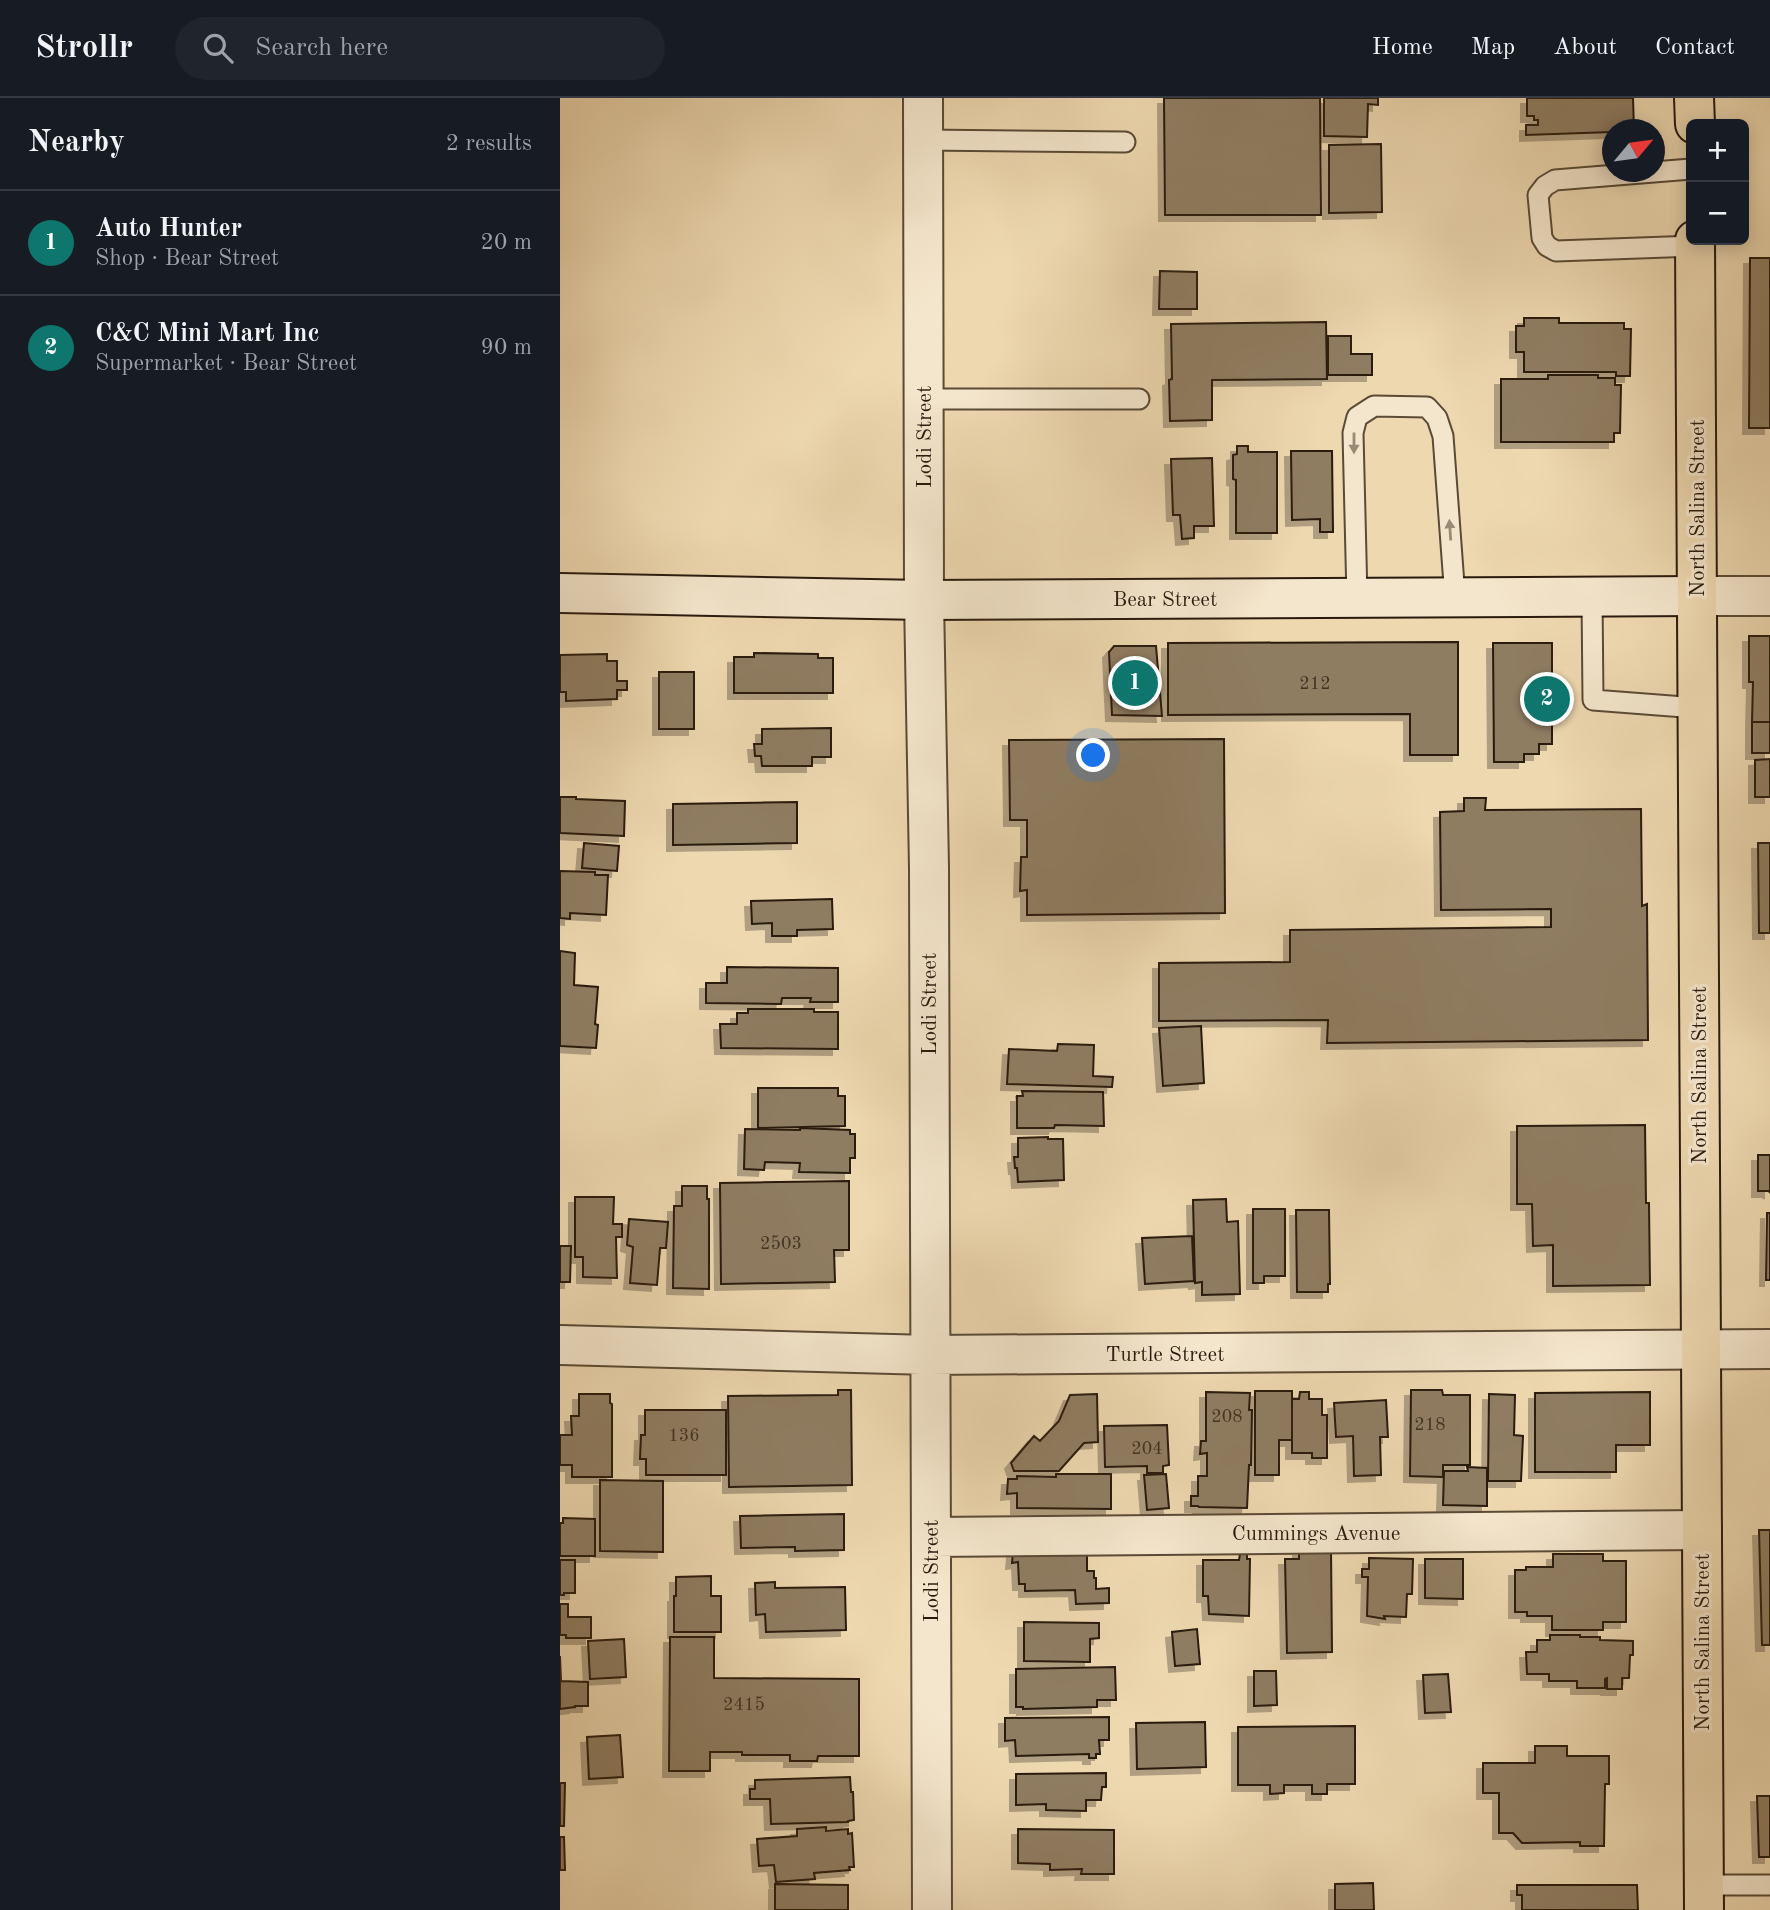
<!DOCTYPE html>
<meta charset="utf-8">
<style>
body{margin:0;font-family:"Old Standard TT",serif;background:#20242c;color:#f1f3f6}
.controls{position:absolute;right:21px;top:21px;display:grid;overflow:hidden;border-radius:10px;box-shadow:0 4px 18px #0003}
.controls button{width:63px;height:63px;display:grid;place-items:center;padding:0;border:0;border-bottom:2px solid #363941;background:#171b24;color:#f1f3f6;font:35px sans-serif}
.compass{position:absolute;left:1042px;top:21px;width:63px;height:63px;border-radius:50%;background:#171b24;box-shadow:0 4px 18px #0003;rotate:61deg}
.you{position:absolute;left:534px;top:658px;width:24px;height:24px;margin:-18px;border:5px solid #fff;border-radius:50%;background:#1a73e8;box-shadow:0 0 0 10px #1a73e833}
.badge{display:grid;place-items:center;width:46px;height:46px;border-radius:50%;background:#0f766e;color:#fff;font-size:23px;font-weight:700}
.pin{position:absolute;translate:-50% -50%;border:4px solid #fff;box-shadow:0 2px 7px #0006}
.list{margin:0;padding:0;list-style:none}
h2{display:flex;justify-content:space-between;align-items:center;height:91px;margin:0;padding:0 28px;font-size:30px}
h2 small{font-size:23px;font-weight:400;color:#9ea1a6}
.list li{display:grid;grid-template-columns:46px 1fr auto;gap:21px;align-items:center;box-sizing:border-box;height:105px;padding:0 28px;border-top:2px solid #363941}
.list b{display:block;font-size:26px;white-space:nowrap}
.list p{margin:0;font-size:23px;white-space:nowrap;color:#9ea1a6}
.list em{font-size:23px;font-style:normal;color:#9ea1a6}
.icon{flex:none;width:38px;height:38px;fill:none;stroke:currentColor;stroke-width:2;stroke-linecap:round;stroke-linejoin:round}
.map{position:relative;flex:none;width:1210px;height:1812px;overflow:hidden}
header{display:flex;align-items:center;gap:42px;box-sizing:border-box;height:98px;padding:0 35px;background:#171b24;border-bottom:2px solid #363941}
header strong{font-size:33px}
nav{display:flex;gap:38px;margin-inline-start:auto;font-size:24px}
.search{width:490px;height:63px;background:#20242c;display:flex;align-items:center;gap:18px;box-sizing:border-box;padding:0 24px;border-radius:38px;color:#9ea1a6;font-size:26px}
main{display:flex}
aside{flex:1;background:#171b24}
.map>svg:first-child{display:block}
.building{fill:#8f7d62;stroke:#291a0e;stroke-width:2;filter:url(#shadow)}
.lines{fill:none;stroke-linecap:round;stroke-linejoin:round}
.service-casing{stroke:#5a4a36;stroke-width:23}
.minor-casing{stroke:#5a4a36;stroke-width:42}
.secondary-casing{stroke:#291a0e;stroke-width:42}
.primary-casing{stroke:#291a0e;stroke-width:42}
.service{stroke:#f4e6cc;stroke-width:19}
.minor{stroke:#f4e6cc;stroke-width:38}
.secondary{stroke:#f4e6cc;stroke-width:38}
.primary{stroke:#eed8b0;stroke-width:38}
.oneway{fill:#998a76}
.labels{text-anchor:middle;stroke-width:6;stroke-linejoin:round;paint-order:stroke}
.number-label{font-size:18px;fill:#423323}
.street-label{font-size:21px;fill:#291a0e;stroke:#f4e6cc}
</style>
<header>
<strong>Strollr</strong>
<div class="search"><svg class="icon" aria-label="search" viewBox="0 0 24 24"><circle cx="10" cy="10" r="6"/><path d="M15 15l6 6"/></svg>Search here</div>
<nav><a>Home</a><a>Map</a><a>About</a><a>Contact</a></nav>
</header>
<main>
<aside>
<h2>Nearby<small>2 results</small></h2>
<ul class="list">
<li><span class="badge">1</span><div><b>Auto Hunter</b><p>Shop · Bear Street</p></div><em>20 m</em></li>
<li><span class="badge">2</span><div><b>C&amp;C Mini Mart Inc</b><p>Supermarket · Bear Street</p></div><em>90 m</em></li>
</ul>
</aside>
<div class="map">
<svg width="1210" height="1812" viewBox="0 0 1210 1812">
<defs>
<filter id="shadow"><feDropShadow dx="-6" dy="6" stdDeviation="0" flood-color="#0004"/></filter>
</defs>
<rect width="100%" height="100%" fill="#eed8b0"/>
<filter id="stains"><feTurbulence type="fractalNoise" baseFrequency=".00286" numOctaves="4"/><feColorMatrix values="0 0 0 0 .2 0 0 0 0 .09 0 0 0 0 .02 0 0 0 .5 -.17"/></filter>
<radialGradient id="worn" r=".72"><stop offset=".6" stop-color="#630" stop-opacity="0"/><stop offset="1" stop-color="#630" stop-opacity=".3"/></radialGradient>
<path class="building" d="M604 0H760L761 117H605Z
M764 0H818V7L808 6 807 39 764 38Z
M967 0H1073L1074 32H1052V34L966 37V27H978V22H974V18H967Z
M821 46 822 114 769 115V47Z
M1190 160H1210V330H1189Z
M600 173 637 174V211H599Z
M964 220H999V225H1064V231H1071L1070 278H1056V274H964V254H956V228H964Z
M766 224 767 281 652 282V322L610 323 609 282 612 281 611 226Z
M768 238H791V256H812V277H768Z
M988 277H1038V280H1055V287H1061L1060 335H1054V344H941V281H988Z
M677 348H688V354H717V435H676V382L673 381V357L677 356Z
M731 353H772L773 434H760V421L732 422Z
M652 360 654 428H634V440L622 441 620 417H613L611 361Z
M1189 538H1210V624H1192L1193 584H1189Z
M898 544V657H850V616L608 617V545Z
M933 545H992V646H979V656H964V664H934Z
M554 548H596L602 618 552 617 549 554Z
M194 555 258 556V560H273V595H174V559H194Z
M47 556V563H57V583H67V592H57V601L6 603V594H0V557Z
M99 574H134V631H99Z
M1192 624H1210V655H1192Z
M271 630V659H252V668H202L201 658H195L194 646H202V631Z
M664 641 665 815 467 817V792L460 793 461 759H467V722H450L449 642Z
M1210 660V699H1195V662L1210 661Z
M0 699H16V701L65 703 64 738 0 735Z
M904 700H926L925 712 1081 711 1082 808 1087 806 1088 942 767 945 768 922 599 923V865L730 864V832L991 829V811L881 812 880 714 904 713Z
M237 704V745L113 747V706Z
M24 745 59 748 57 773 22 770Z
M1198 745H1210V835H1199Z
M0 773 35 774V777H48L46 817 10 815V821L0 820Z
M272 801 273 831 237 832V838H212V825L192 826 191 803Z
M0 853 15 855 14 887 38 889 35 926 38 927 36 950 0 948Z
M167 869 278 870V904H250L251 900H222L221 906 146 905V885H167Z
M188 911H254V914H278V951L161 950 160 926H177V915H188Z
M641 928 644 985 603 988 599 930Z
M498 946 534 947 533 978 553 979 552 989 447 986 449 951 497 953Z
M198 990H278V998H285V1028L198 1030Z
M462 993 543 994 544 1028 495 1027 494 1030H457V998H463Z
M1085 1027 1086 1105H1089L1090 1187 993 1188V1147L973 1148 972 1106H957V1028Z
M240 1030 290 1032V1036H295V1060H290V1075L239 1074 240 1065 205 1064 204 1072 184 1071 185 1031 240 1032Z
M488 1039V1041H503L504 1082 458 1084 457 1070H455L454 1059H458V1040Z
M1198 1057H1210V1095L1209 1093H1198Z
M289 1083V1152H274L275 1184 161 1186 160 1085Z
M122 1088H147V1101H149V1191L113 1190 114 1108H122Z
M15 1099H54L53 1126H62V1139H56L57 1180 23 1179V1159H15Z
M666 1101 667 1124 678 1123 680 1196 642 1197V1184L635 1185 633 1102Z
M693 1111H725V1178H704V1185H693Z
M736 1112H769L770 1186H768V1194H737Z
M1207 1115H1210V1182H1206Z
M69 1121 108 1124 106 1150H100L97 1187 70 1185 73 1149 67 1147Z
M632 1138 634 1183 585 1186 582 1140Z
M0 1148H11L10 1184H0Z
M278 1292H291L292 1387 169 1389 168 1298 278 1297Z
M851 1292H882L883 1297H910V1367H883V1379L850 1378Z
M695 1293H732V1342H719V1377H695Z
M646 1294 690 1295 689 1312H692L691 1367H689L687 1410 639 1409 638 1408H631V1398H638V1378H647V1355L640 1356 641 1343H646Z
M740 1294H749V1301H762V1317H767V1360H752V1355H732V1301H739Z
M1090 1294V1347H1056V1374H975V1295Z
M19 1296H50V1305L52 1306V1379H12V1367H0V1337H12L11 1318H19Z
M537 1296 538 1344 524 1345 499 1373H454L451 1365 474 1338 480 1343 499 1323 510 1297Z
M929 1296 955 1297 954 1337 963 1338 961 1383H928Z
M826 1302 828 1339H820L821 1377 794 1378 793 1338 776 1339 774 1305Z
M85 1312H166V1377H86V1361H80L81 1337H85Z
M607 1327 609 1367 603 1368V1375H587V1368L545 1369 544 1328Z
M907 1369 927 1370V1408L883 1407 884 1373H908Z
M496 1376H551V1411L457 1410V1395L447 1396 448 1381H457V1378L496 1379Z
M606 1376 609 1410 587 1412 584 1377Z
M40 1382 103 1383V1454L40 1453Z
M284 1416V1452L235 1453V1449L181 1450 180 1418Z
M3 1420 35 1421V1458H0V1425H3Z
M1199 1432H1210V1547H1202Z
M739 1452H771L772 1554 727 1555 725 1461H739Z
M527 1453V1473H534V1480H536V1491L549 1490V1505L516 1506 515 1492 465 1493V1486H459L458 1464 452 1465 453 1454Z
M680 1456H687V1461H690L689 1518 649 1516 648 1498H643V1462H679Z
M993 1456H1043V1463H1066V1524H1043V1532H992V1518H967V1514H955V1472H966V1469H993Z
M809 1460 853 1461 852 1496H847L846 1519 824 1518 825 1521 807 1518 808 1479H802V1471H809Z
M865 1461H903V1501L865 1500Z
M0 1462H15V1495H4V1497H0Z
M151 1478V1498H161V1534H114V1498H116V1479Z
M215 1484V1490L285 1489 286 1532 206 1534 205 1516 196 1517 195 1485Z
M0 1506H8V1519H31V1540H6V1537H0Z
M464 1524 539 1525V1540L530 1541V1564L464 1563Z
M637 1531 640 1566 615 1568 612 1534Z
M990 1537H1020V1539H1040V1542L1073 1543V1557H1070L1069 1580H1062V1591H1047V1580L1045 1581V1590H1017V1583H989V1576H967L966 1554H977V1542H990Z
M110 1539H154V1580L299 1581V1658H258L257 1663H230V1657H182V1654H150V1673H109Z
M64 1541 66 1579 30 1581 28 1543Z
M0 1558 1 1583 28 1584V1608H15V1609L0 1611Z
M555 1569 556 1602H537V1609L463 1611V1609H456V1571Z
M694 1573H716L717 1607 694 1608Z
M888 1576 891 1614 865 1615 863 1577Z
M549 1619V1642H539L540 1656H536V1660H529V1656L456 1658 455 1642 445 1643V1620Z
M645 1624 646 1669 577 1671 576 1625Z
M795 1628V1686H767V1696H752V1687H724V1695L710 1696V1687H678V1629Z
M60 1637 63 1679 29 1681 27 1639Z
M975 1648H1007V1658H1049V1686H1045L1044 1748H1020V1744L962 1745 953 1735H939V1695H923V1665H975Z
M546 1675V1689H542L541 1702H526V1713L486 1712V1706L456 1707V1676Z
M290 1679 291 1694H293L294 1722 288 1723V1724L211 1726 210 1701H190V1691H195V1682Z
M0 1685H5L4 1728H0Z
M1197 1698H1210V1759H1199Z
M266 1729V1733L288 1731V1736L292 1735 294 1769H289L290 1772 254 1775 255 1781 216 1784 214 1767 199 1768 197 1741 237 1738V1731Z
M458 1731 554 1732V1776H521L522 1771 490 1772V1766L458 1765Z
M0 1739H4L5 1772H0Z
M813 1785 814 1812H775V1786Z
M215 1786 288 1787V1812H215Z
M957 1787H1077L1078 1812H962V1797H957Z"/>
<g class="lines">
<g class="service-casing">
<path id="service" d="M363 42 565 44
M1131 71 995 82 985 88 978 97 982 140 987 148 996 153 1135 148
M364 301H579
M1032 499 1033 602 1137 610
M797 500 793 335 797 319 814 308 867 309 877 320 883 338 895 500
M1144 1787H1210"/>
</g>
<g class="minor-casing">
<path id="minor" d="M363 0 364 502 369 770 372 1812
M1137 498H1210
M0 1247 370 1257 1210 1251
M371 1439 1142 1432"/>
</g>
<g class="secondary-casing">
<path id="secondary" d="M0 495 364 502 1137 498"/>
</g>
<g class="primary-casing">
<path id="primary" d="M1134 0 1135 26
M1135 142 1144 1812"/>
</g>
<use href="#service" class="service"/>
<use href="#minor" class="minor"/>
<use href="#secondary" class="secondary"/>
<use href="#primary" class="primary"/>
</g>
<defs><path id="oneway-solid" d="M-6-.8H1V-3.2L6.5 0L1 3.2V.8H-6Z" transform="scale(1.75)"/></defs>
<g class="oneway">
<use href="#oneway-solid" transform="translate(794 345) rotate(90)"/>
<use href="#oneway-solid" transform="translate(890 432) rotate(-94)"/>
</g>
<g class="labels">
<g class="number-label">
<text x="755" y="591">212</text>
<text x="221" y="1151">2503</text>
<text x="667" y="1324">208</text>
<text x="870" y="1332">218</text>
<text x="124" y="1343">136</text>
<text x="587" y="1356">204</text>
<text x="184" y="1612">2415</text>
</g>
<g class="street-label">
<text transform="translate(364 339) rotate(-90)" y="7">Lodi Street</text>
<text transform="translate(1137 410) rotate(-90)" y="7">North Salina Street</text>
<text x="605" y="508">Bear Street</text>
<text transform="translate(369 906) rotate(-90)" y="7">Lodi Street</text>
<text transform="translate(1139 977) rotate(-90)" y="7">North Salina Street</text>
<text x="605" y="1263">Turtle Street</text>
<text x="756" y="1442">Cummings Avenue</text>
<text transform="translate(371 1473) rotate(-90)" y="7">Lodi Street</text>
<text transform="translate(1142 1544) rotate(-90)" y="7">North Salina Street</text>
</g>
</g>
<rect width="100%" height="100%" filter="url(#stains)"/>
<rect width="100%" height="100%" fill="url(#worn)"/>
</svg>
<div class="controls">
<button>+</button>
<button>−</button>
</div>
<svg class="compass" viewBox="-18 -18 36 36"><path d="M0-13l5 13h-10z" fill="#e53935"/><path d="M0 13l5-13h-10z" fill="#9ea1a6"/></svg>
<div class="you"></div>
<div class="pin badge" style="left:575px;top:585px">1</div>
<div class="pin badge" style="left:987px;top:601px">2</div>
</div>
</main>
